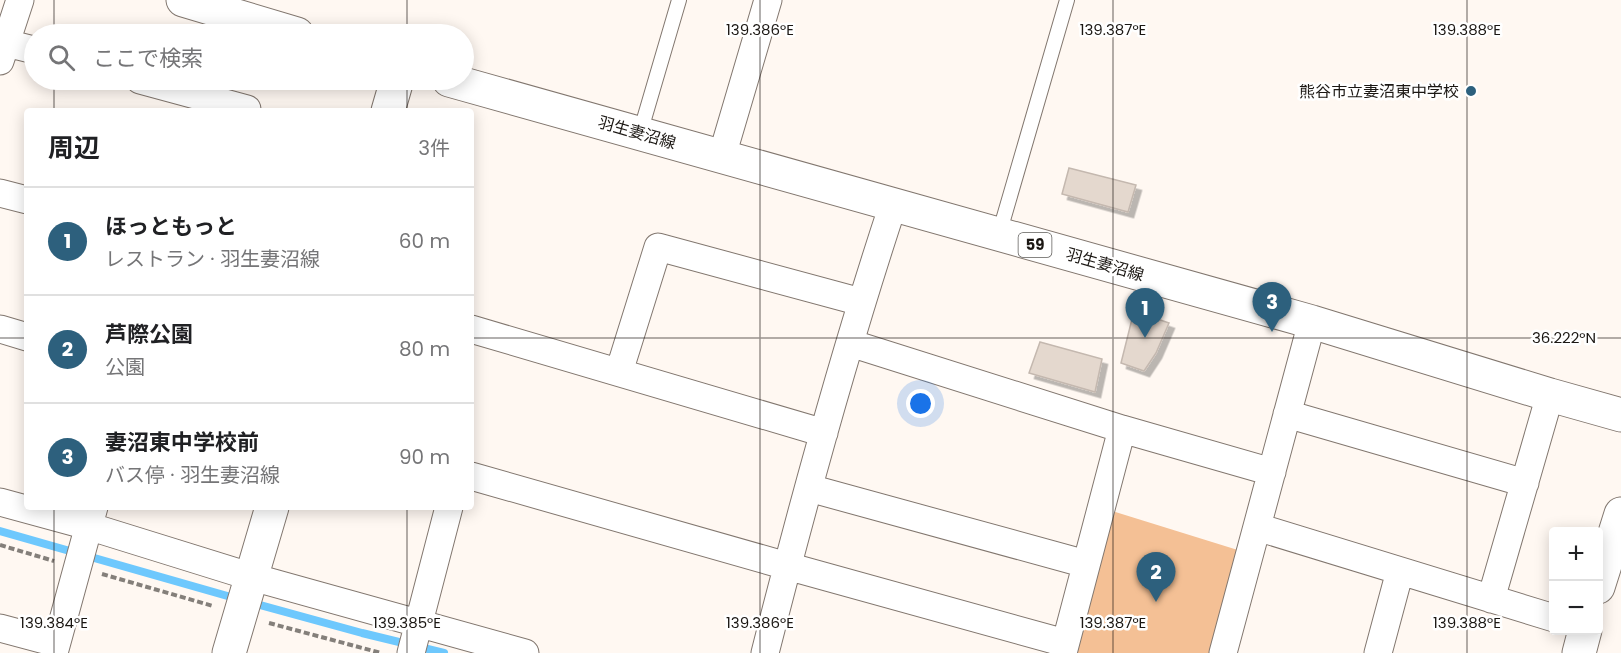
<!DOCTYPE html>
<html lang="ja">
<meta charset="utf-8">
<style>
body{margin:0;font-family:Poppins,"Noto Sans JP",sans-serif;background:#f6f6f6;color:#202124}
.controls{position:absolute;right:18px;bottom:18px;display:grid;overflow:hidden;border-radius:6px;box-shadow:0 3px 15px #0003}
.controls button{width:54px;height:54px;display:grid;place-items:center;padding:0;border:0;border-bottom:2px solid #e0e0e0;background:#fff;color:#202124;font:30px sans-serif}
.you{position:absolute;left:921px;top:404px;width:21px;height:21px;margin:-15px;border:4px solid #fff;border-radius:50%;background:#1a73e8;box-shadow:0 0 0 9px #1a73e833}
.badge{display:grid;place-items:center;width:39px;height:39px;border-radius:50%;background:#2d607d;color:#fff;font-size:20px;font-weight:700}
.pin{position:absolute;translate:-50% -50px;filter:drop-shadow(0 2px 3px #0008)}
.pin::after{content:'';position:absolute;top:32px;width:21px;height:18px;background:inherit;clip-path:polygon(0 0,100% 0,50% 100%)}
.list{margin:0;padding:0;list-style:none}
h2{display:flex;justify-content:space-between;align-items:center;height:78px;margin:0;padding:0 24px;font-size:26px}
h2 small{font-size:20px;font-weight:400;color:#757577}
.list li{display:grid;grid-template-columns:39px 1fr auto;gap:18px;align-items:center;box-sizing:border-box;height:108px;padding:0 24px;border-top:2px solid #e0e0e0}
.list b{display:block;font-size:22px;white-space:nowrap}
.list p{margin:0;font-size:20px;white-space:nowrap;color:#757577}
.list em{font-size:20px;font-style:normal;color:#757577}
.icon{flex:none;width:33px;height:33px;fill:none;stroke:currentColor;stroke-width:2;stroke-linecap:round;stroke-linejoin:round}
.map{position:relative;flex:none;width:1621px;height:653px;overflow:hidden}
.search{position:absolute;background:#fff;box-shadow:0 3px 15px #0003;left:24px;top:24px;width:450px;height:66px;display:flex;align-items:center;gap:15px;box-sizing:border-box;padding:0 21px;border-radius:33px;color:#757577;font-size:22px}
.panel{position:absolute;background:#fff;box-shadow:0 3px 15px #0003;left:24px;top:108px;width:450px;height:402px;border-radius:6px}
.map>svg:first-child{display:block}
.green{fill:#f4c095}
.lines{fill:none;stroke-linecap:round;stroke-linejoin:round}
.stream{stroke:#6ec8fd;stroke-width:8}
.building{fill:#e4d8ce;stroke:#c4b8af;stroke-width:1.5;filter:url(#shadow)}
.service-casing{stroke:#82776f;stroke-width:16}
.minor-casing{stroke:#82776f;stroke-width:29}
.tertiary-casing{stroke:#82776f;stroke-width:35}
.primary-casing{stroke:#82776f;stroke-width:35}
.path{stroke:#847f7a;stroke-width:4;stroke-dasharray:6 3;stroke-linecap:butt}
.service{stroke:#fff;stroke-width:14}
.minor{stroke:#fff;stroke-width:27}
.tertiary{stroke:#fff;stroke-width:33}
.primary{stroke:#fff;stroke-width:33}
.ticks{fill:none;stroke:#1b1713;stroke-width:1.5;stroke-opacity:0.45}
.poi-dot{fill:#2d607d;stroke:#fff;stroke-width:2}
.labels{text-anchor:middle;stroke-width:5;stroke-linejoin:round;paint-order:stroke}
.shield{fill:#fff;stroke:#5f5d5a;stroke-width:1.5}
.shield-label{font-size:15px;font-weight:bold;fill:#1b1713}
.poi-label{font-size:16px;fill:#1b1713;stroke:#fff;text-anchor:end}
.street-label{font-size:16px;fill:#1b1713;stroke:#fff}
.ticks-label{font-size:15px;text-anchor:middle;fill:#1b1713;stroke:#fff;stroke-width:5;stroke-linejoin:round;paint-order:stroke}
</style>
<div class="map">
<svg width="1621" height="653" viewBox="0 0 1621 653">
<defs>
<filter id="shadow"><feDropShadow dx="5.5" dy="5.5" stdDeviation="0" flood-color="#0004"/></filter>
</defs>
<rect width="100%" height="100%" fill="#fff8f2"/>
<path class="green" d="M1109 510 1241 551 1212 653H1072Z"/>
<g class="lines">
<path class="stream" d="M0 531 238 599
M253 603 362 633 444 653"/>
</g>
<path class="building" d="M1069 168 1136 185 1128 212 1062 194Z
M1134 311 1169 323 1156 353 1144 371 1121 363Z
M1040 342 1102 359 1095 392 1029 373Z"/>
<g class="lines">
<g class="service-casing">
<path id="service" d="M640 133 679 0
M999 234 1067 0"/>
</g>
<g class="minor-casing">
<path id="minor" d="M6 43 34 50
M0 61 20 0
M140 80 247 109 246 111
M722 156 768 0
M0 193 27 200
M0 329 27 337
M471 329 824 433
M850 343 1122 429 1272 472
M619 372 658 247 861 302
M1287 414 1525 483
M471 476 787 566 1065 643
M809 488 1086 564
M0 502 88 526 252 577 525 653
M1257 527 1554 618
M1491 599 1550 395
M0 628 56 643
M54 653 94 507
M411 653 449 507
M765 653C803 503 844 353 893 205
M1063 653 1122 429
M1223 653 1312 322
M1378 653 1400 571"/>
</g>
<g class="tertiary-casing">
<path id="tertiary" d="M388 111 397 80
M1598 587 1621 514
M229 653 272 507
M1579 653 1585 630"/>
</g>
<g class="primary-casing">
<path id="primary" d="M183 0 297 34
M449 80 1312 322 1550 395 1621 415"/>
</g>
<path class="path" d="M0 545 54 561
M102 574 213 606
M269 623 381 653"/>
<use href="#service" class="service"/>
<use href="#minor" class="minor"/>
<use href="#tertiary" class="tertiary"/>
<use href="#primary" class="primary"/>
</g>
<path class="ticks" d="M54 0V34M407 0V34M760 0V653M1113 0V653M1467 0V653M54 80V111M407 80V111M0 338H27M471 338H1621M54 507V653M407 507V653"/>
<circle class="poi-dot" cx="1471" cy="91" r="6"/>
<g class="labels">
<rect class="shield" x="1018.5" y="233" width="33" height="24" rx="4.5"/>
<g class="shield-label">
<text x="1035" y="250">59</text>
</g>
<g class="poi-label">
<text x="1459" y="97">熊谷市立妻沼東中学校</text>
</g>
<g class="street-label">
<text transform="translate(637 132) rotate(16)" y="6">羽生妻沼線</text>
<text transform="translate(1105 264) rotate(16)" y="6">羽生妻沼線</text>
</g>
</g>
<g class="ticks-label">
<text x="760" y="35">139.386°E</text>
<text x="1113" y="35">139.387°E</text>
<text x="1467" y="35">139.388°E</text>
<text x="1564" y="343">36.222°N</text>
<text x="54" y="628">139.384°E</text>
<text x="407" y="628">139.385°E</text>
<text x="760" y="628">139.386°E</text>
<text x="1113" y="628">139.387°E</text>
<text x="1467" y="628">139.388°E</text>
</g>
</svg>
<div class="controls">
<button>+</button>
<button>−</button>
</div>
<div class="you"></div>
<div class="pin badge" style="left:1145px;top:338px">1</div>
<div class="pin badge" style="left:1156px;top:602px">2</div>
<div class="pin badge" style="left:1272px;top:332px">3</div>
<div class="search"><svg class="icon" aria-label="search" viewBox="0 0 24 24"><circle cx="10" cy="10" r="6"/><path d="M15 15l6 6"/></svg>ここで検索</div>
<section class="panel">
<h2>周辺<small>3件</small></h2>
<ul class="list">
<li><span class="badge">1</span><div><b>ほっともっと</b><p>レストラン · 羽生妻沼線</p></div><em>60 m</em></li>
<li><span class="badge">2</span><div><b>芦際公園</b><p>公園</p></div><em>80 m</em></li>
<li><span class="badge">3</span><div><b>妻沼東中学校前</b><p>バス停 · 羽生妻沼線</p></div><em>90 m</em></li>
</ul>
</section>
</div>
